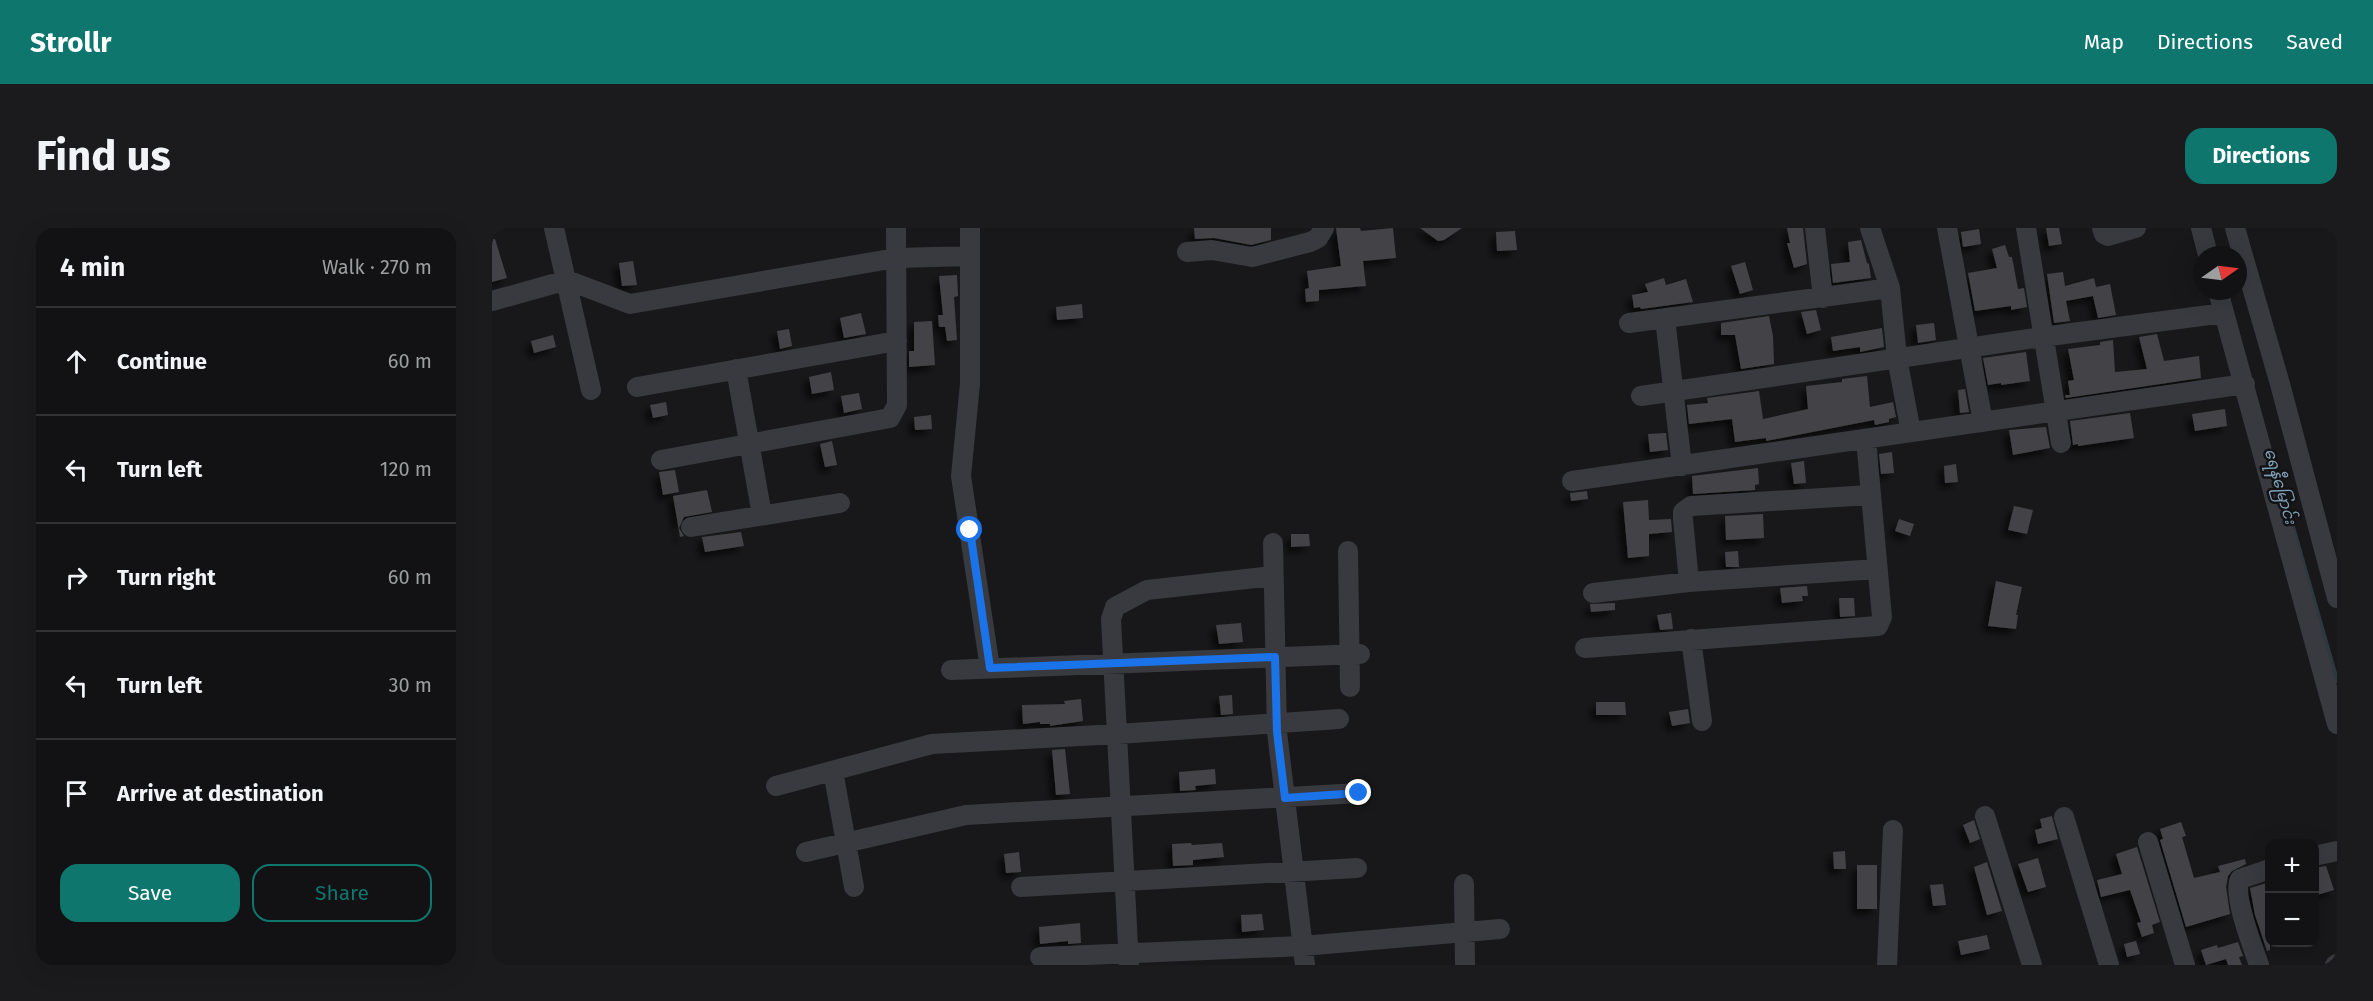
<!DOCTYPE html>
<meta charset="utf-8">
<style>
body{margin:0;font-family:"Fira Sans","Noto Sans Myanmar",sans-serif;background:#1b1b1d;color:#f1f3f6}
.controls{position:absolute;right:18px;bottom:18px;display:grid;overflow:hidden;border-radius:12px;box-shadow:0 6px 24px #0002}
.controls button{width:54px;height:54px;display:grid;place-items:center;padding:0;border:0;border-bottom:2px solid #313234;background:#121214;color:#f1f3f6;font:30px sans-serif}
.compass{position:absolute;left:1701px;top:18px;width:54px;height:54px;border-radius:50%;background:#121214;box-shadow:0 6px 24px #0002;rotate:76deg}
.stop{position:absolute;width:18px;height:18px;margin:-14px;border:4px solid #1a73e8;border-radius:50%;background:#fff}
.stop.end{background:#1a73e8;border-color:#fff;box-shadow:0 2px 6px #0008}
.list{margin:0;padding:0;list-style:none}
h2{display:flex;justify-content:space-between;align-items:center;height:78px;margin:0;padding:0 24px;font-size:26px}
h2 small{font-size:20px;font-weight:400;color:#9c9ea0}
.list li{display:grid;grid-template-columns:39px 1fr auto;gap:18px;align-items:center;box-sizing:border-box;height:108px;padding:0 24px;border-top:2px solid #313234}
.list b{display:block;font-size:22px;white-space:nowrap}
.list em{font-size:20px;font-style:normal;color:#9c9ea0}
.actions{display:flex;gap:12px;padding:18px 24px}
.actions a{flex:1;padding:14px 0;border:2px solid #0f766e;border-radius:18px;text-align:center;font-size:21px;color:#0f766e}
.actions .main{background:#0f766e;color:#fff}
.icon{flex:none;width:33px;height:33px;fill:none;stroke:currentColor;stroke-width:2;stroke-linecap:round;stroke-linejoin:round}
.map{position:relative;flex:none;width:1845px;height:737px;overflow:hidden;border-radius:18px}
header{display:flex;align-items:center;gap:36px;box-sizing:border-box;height:84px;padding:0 30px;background:#0f766e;color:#fff}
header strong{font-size:28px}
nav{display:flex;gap:33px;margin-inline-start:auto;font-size:21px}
.intro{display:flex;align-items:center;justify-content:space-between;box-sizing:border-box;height:144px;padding:0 36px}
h1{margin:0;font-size:42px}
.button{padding:15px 27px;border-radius:18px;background:#0f766e;color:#fff;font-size:21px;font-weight:700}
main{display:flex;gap:36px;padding:0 36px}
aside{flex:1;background:#121214;border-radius:18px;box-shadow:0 6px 24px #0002}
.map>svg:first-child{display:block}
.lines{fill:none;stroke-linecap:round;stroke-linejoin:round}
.stream{stroke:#2d383f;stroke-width:4.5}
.building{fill:#424347;filter:url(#shadow)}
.minor{stroke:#393a3f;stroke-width:20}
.route{stroke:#1a73e8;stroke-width:8}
.labels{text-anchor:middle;stroke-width:5;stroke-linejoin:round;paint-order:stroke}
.water-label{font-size:16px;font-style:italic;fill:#80a0b6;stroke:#131315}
</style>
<header>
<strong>Strollr</strong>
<nav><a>Map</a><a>Directions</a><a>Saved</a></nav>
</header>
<div class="intro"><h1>Find us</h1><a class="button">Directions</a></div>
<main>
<aside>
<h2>4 min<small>Walk · 270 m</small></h2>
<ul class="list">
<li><svg class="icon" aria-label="ahead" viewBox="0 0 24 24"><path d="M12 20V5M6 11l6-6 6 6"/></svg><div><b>Continue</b></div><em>60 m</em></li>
<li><svg class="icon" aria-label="left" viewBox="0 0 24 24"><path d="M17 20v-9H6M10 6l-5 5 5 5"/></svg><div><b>Turn left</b></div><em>120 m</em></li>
<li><svg class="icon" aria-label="right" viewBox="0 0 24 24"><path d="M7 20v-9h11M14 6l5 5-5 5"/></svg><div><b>Turn right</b></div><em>60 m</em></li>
<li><svg class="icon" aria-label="left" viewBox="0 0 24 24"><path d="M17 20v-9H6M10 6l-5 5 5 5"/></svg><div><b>Turn left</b></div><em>30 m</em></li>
<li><svg class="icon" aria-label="arrive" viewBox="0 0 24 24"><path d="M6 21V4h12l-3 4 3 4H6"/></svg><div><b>Arrive at destination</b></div></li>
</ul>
<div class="actions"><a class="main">Save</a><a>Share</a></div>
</aside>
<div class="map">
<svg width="1845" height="737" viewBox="0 0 1845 737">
<defs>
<filter id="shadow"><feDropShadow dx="-5.5" dy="5.5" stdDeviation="3" flood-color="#0009"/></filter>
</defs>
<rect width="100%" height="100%" fill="#18181a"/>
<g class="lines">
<path class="stream" d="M1800 296 1845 453"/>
</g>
<path class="building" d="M702 0H779V12L759 17 722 10 703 11Z
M844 0H868L869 3 901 0 904 30 871 33 874 58 827 62V73L814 74 813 61 817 60 815 43 849 38Z
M928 0H970L952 12 946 13Z
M1295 0H1311L1315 36 1302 40 1295 15H1298Z
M1554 0H1567L1570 16 1557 18Z
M1487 1 1489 16 1471 19 1469 4Z
M1023 3 1025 22 1005 23 1004 4Z
M0 11H3L15 50 0 54Z
M1369 12 1375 35 1377 36 1379 50 1341 55 1339 36 1358 34 1356 14Z
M1513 17 1517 29H1520L1526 61 1532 60 1535 79 1519 82V78L1483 83 1476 45 1505 40 1500 21Z
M141 33 145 57 130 58 127 35Z
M1253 34 1261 62 1248 66 1239 38Z
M1571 44 1573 58 1602 50 1604 59 1618 56 1624 87 1606 90 1601 68 1574 73 1578 93 1562 95 1555 46Z
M465 47 466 68 462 69 465 112 455 113 453 99H447L446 87H451L447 48Z
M1172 50 1174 57 1194 51 1201 74 1149 81 1148 79 1142 80 1140 67 1156 64 1153 56Z
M590 76 591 90 565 92 564 79Z
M1324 82 1329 102 1315 106 1309 84Z
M369 85 374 106 352 110 348 90Z
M1277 88 1281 108 1282 136 1249 141 1243 107H1229V95Z
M440 93 443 137 417 139V123H422V94Z
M1442 95 1444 112 1426 115 1424 97Z
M1390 100 1392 119 1368 124V119L1341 123 1339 109Z
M297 101 300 118 288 121 285 103Z
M1665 106 1672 133 1707 128 1709 150 1574 170 1573 167H1578L1576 153 1582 152 1576 121 1608 117V114L1621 112 1623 144 1655 141 1647 109Z
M61 107 64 119 42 125 39 113Z
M1534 124 1538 153 1509 157V155L1496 157 1491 130Z
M339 144 342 162 320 166 317 149Z
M1375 148 1378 179 1401 174 1404 189 1397 191V194L1383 197 1382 192 1274 213V210L1243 214 1240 191 1197 196 1195 177 1216 175 1215 170 1267 163 1271 191 1316 181 1314 158 1350 154V151Z
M1473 161 1477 184 1468 185 1466 162Z
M367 165 370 181 352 185 349 168Z
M174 174 176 187 161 190 158 177Z
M1733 181 1735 198 1703 203 1700 186Z
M1638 185 1642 210 1586 218V216L1581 217 1578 193Z
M439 187 440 201 423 202 422 189Z
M1554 199 1558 220 1521 227 1517 202Z
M1174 205 1176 222 1158 224 1156 206Z
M340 213 345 237 333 239 328 216Z
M1400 224 1402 245 1389 246 1387 226Z
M1312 233 1314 255 1302 256 1299 235Z
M1464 236 1466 254 1453 255 1452 238Z
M1266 240 1267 256 1263 257V262L1201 266 1200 248Z
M183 242 187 264 171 267 167 244Z
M215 262 220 284 192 289 187 300 192 308 188 309 181 268Z
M1095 263 1096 271 1079 273 1078 265Z
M1156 272 1157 292 1179 291 1180 304 1157 306V328L1136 330 1131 274Z
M1522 278 1541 282 1535 306 1516 302Z
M1271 286 1272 310 1234 312 1233 288Z
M1407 291 1422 296 1418 308 1403 303Z
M249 304 252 318 213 324 210 309Z
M799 306H817L818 318 799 319Z
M1246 323 1247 339H1234L1233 324Z
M1504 353 1530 359 1524 387H1526L1524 401 1496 398Z
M1315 358 1316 368H1310L1311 373 1290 375 1288 360Z
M1347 370H1362L1363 388 1348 389Z
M1123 375V382L1099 384 1098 376Z
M1179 385 1181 401 1168 402 1165 387Z
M749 395 751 414 727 416 724 397Z
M740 467 741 486 729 487 727 468Z
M589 471 591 493 558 498V496H548V494L531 496 530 477 573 476 572 473Z
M1104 474H1133L1134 487H1104Z
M1196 481 1198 495 1180 498 1177 484Z
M573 521 578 566 564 567 560 522Z
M723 541 724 556 703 558 704 562 688 563 687 544Z
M1560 588 1566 611 1546 616 1543 602 1550 600 1548 591Z
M1482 592 1488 611 1478 615 1471 597Z
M1689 594 1694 608 1690 609 1702 650 1728 644 1726 638 1753 631 1754 636 1740 643 1736 648 1734 659 1738 686 1694 699 1668 612 1671 611 1668 601Z
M699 615 700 617 730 615 732 629 701 632V637L681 638 680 616Z
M1645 619 1668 694 1660 697 1662 705 1650 709 1645 695 1649 694 1638 662 1609 669 1605 652 1630 646 1624 626Z
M1353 623 1354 641H1342L1341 624Z
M527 624 529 644 514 645 512 626Z
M1546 630 1554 659 1536 664 1526 636Z
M1495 634 1510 683 1495 687 1482 639Z
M1365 637H1385V681H1365Z
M1834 638 1842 662 1822 668V640Z
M1778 654V722L1775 723 1763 687 1758 660Z
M1451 656 1454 677 1441 678 1438 657Z
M770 686 772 702 750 704 749 687Z
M588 695 589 715 576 716V713L548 716 547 699Z
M1495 707 1498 721 1469 727 1466 713Z
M1644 713 1648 726 1635 729 1632 716Z
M1746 714 1751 728 1747 729 1750 737H1736L1734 731 1714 737 1709 722 1725 717 1726 720Z"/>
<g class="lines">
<path class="minor" d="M62 0 99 162
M478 0V156L469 248 498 440
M1323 0 1331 70
M1378 0 1398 60 1405 130 1419 204
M1455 0 1491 194
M1534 0 1569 215
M1610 0 1612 6 1616 8 1644 0
M1709 0 1716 27
M1743 0 1788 156 1845 370
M695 24 720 22 760 29 818 14 826 10 832 0
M1726 63 1845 496
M0 73 75 52 138 76 404 30 478 28
M1173 90 1190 238
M1137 95 1398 60
M244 141 270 287
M145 159 405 113
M1149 168 1550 109 1732 85
M169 232 398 190 405 177 404 0
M1080 253 1753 156
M1378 267 1199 278 1191 284V291L1197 354 1385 341
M199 299 348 275
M781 315 785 504 813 737
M856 323 858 459
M1101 365 1197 354
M1199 411 1210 493
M1093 420 1386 398 1390 389 1374 211
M459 442 868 426
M341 543 362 659
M284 558 440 516 626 506 847 491
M1493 588 1540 737
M1572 589 1617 737
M1656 614 1693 737
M314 624 474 587 867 565
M1822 628 1845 623
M972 656 973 737
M529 659 865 640
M548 729 811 718 1008 701
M637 737 619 391 623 379 655 362 781 348
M1395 737 1401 602
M1767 737C1761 719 1740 666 1748 651L1778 641
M1843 737 1845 736"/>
</g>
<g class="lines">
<path class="route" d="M478 302 498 440 783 429 785 504 793 570 867 565"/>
</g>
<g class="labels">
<g class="water-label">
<text transform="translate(1789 258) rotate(74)" y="6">ရေနီမြောင်း</text>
</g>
</g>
</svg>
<div class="controls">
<button>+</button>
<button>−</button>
</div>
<svg class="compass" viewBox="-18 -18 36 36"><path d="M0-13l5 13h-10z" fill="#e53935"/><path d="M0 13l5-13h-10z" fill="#9c9ea0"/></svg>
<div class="stop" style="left:478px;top:302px"></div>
<div class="stop end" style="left:867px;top:565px"></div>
</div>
</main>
